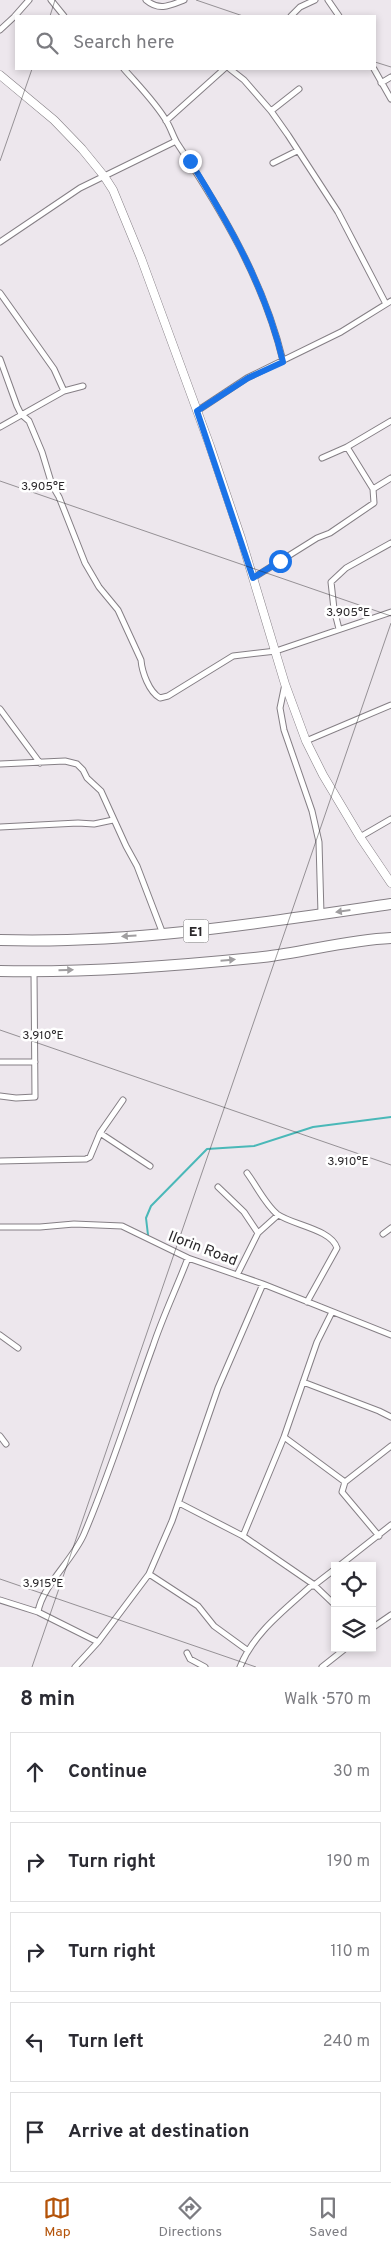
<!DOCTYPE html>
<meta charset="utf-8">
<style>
body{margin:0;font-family:Overpass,sans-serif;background:#f7f7f7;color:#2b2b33}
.controls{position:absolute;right:15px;bottom:15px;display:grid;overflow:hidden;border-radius:0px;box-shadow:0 2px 8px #0003}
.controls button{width:45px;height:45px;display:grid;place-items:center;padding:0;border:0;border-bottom:1px solid #e1e1e2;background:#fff;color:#2b2b33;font:25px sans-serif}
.stop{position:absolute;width:15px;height:15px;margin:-11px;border:4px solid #1a73e8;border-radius:50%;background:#fff}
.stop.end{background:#1a73e8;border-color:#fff;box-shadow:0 1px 5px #0008}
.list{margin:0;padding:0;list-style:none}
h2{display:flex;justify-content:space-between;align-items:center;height:65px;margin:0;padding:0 20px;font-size:21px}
h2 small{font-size:16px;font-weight:400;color:#7c7c81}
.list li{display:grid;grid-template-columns:32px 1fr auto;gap:15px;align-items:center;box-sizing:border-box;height:80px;margin:0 10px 10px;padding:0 10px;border:1px solid #e1e1e2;border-radius:0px}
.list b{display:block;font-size:19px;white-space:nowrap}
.list em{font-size:16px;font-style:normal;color:#7c7c81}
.icon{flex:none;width:28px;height:28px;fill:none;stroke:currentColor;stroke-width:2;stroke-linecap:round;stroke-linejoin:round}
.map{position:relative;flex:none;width:391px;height:1667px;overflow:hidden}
.search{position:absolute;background:#fff;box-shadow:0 2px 8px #0003;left:15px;right:15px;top:15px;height:55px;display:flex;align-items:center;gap:12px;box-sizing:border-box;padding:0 18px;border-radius:0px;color:#7c7c81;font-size:19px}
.sheet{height:515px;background:#fff}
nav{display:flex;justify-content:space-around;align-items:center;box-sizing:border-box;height:70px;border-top:1px solid #e1e1e2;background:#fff;font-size:14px;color:#7c7c81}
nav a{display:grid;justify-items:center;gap:2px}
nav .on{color:#b45309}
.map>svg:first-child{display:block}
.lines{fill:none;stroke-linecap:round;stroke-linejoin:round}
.stream{stroke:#4ab8b8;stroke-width:2}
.street-casing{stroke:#857f85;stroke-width:7}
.secondary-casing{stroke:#857f85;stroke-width:9}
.highway-casing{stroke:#857f85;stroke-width:12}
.street{stroke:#fff;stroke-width:5}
.secondary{stroke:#fff;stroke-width:8}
.highway{stroke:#fff;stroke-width:10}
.oneway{fill:#a09ea0}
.route{stroke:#1a73e8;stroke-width:6}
.ticks{fill:none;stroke:#2b282b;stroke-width:1;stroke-opacity:0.45}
.labels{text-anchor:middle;stroke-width:5;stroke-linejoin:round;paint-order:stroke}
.shield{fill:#fff;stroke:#6b686b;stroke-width:1}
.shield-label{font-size:14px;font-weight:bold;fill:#2b282b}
.street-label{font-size:15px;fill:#2b282b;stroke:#fff}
.ticks-label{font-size:12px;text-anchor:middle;fill:#2b282b;stroke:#fff;stroke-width:5;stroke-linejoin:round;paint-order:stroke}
</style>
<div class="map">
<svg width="391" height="1667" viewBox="0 0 391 1667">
<rect width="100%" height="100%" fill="#ede7ed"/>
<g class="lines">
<path class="stream" d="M148 1235 146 1218 151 1206 207 1149 254 1146 313 1127 391 1117"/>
<g class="street-casing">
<path id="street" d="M51 0 64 16
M146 0C159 11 169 6 184 0
M328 0 339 16
M291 16 300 7 315 0
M0 30 14 17 29 0
M124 69C138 85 156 103 167 122 171 129 173 136 177 143 222 211 264 281 283 361
M230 69 244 80 271 111 288 135 338 212 386 304
M374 69 391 99
M381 83 391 77
M271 111 299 89
M166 121 224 69
M273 163 297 151
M0 242 80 188 176 141
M0 293 54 369 64 391
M0 359 17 406 21 414 29 421 42 452 52 485 59 497 85 563 99 587 118 610 141 660C142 672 149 692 160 698L168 696 233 656 276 651 391 612
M197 411 247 378 341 332 391 301
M0 427 64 391 83 386
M322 458 347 447 391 421
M373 489 391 478
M253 578 317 538 330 533 374 503 373 489 347 447
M339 629 334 609 331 582 346 568 391 543
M285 684 280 708 284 730 312 811 319 842 321 914
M0 709 40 763
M306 741 391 705
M0 764 65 761 77 764 83 770 87 778 101 791 126 846 137 866 163 934
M0 827 78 823 94 824 113 820
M360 837 391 819
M0 1062H35
M0 1096 16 1098 35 1097 34 972
M100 1133 150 1166
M0 1161 86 1159 90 1157 100 1133 123 1100
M247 1173C256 1185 265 1204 277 1214 292 1225 331 1229 337 1248L307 1302
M218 1187 244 1212 258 1233
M0 1227H40L74 1224 122 1226 188 1258 263 1284 391 1335
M383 1234 391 1228
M237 1275 258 1233 278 1215
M0 1335 18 1348
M303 1382 379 1411 391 1417
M0 1436 6 1444
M284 1437 345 1482
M179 1503 243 1536 313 1584 335 1605
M243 1536 284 1437 317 1342 332 1312
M379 1536 342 1492 345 1482 391 1446
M339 1566 391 1525
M149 1574 198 1606 214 1626 247 1650
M313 1586 335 1569
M0 1600 38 1612 98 1642
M38 1612C42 1586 73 1560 84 1534 110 1473 130 1409 153 1346 163 1316 177 1287 188 1258
M372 1628 391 1615
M187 1653 190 1659 205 1667
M75 1667 98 1642 149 1574 172 1521 218 1388 263 1284
M240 1667C254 1632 285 1610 313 1584
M322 1667 346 1648"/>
</g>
<g class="secondary-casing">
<path id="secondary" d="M0 75 54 120 82 149 104 176 113 190 141 258 210 446 241 538 285 684 306 741 323 775 360 837 391 883"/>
</g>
<g class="highway-casing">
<path id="highway" d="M0 940C131 944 262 923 391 904
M0 971C87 973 176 966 263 957 305 952 348 940 391 938"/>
</g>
<use href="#street" class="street"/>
<use href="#secondary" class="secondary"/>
<use href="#highway" class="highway"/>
</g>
<defs><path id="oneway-solid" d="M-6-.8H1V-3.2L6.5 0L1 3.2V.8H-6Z" transform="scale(1.25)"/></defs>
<g class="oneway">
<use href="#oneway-solid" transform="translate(343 911) rotate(172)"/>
<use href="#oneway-solid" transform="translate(129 936) rotate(177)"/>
<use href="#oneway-solid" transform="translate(228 960) rotate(-5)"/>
<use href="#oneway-solid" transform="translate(66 970) rotate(-2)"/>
</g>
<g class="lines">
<path class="route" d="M190 161C229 224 266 288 283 362L248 378 197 411 253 578 280 561"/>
</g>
<path class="ticks" d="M196 0 243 16M50 16 55 0M375 62 391 67M0 161 32 69M0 481 391 616M0 1030 391 1165M0 1579 256 1667M32 1667 391 623"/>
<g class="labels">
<rect class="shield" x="183.5" y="919.5" width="25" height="23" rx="4"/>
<g class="shield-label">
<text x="196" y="936">E1</text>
</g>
<g class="street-label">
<text transform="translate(203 1248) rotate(21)" y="5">Ilorin Road</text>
</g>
</g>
<g class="ticks-label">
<text x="43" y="490">3.905°E</text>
<text x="348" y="616">3.905°E</text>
<text x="43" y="1039">3.910°E</text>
<text x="348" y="1165">3.910°E</text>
<text x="43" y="1587">3.915°E</text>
</g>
</svg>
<div class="controls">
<button><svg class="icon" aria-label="locate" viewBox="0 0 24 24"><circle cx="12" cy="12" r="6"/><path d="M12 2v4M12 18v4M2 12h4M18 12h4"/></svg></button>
<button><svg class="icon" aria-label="layers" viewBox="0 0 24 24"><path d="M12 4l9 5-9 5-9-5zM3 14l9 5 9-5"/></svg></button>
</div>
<div class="stop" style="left:280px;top:561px"></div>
<div class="stop end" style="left:190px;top:161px"></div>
<div class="search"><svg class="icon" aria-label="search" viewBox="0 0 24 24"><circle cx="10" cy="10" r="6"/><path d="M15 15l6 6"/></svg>Search here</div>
</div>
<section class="sheet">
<h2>8 min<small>Walk · 570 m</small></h2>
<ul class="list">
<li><svg class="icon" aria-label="ahead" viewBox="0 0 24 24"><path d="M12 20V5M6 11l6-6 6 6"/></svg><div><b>Continue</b></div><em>30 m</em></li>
<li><svg class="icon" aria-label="right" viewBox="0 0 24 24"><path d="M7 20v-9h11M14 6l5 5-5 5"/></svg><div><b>Turn right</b></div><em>190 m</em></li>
<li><svg class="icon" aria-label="right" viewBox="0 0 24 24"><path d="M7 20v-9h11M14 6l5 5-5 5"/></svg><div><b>Turn right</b></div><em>110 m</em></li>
<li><svg class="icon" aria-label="left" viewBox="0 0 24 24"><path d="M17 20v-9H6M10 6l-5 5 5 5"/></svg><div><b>Turn left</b></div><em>240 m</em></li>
<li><svg class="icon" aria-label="arrive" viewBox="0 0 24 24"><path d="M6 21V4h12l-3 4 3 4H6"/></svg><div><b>Arrive at destination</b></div></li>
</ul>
</section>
<nav>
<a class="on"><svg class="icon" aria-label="map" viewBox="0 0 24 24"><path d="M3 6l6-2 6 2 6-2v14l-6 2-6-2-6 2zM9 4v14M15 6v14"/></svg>Map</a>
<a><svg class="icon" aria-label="directions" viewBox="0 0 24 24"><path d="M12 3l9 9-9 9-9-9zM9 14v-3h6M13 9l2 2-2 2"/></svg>Directions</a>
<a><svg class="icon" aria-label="saved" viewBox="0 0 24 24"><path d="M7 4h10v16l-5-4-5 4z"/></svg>Saved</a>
</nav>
